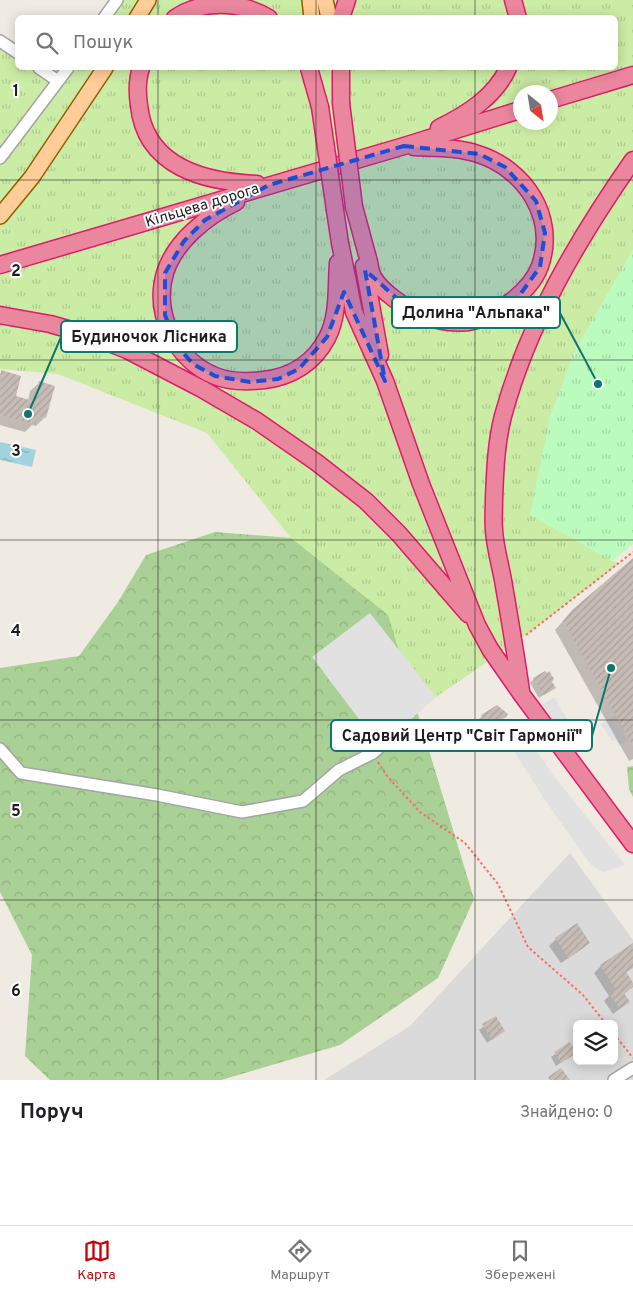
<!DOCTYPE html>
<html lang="uk">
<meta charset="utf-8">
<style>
body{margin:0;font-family:Overpass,sans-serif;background:#f6f6f6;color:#202124}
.controls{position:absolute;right:15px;bottom:15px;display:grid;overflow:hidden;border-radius:8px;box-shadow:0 2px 12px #0003}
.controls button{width:45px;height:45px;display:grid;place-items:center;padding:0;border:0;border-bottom:1px solid #e0e0e0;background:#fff;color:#202124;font:25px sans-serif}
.compass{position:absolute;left:513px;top:85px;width:45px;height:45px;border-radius:50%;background:#fff;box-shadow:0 2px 12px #0003;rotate:150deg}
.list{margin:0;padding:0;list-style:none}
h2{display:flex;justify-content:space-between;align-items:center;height:65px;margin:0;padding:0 20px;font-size:21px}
h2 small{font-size:16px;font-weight:400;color:#757577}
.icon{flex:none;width:28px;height:28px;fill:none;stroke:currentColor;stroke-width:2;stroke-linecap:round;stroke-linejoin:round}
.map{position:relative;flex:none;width:633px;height:1080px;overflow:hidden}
.search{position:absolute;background:#fff;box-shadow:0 2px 12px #0003;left:15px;right:15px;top:15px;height:55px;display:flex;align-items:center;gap:12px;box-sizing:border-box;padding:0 18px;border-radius:8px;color:#757577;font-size:19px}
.sheet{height:145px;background:#fff}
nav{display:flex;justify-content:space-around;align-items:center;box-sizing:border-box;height:70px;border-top:1px solid #e0e0e0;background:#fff;font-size:14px;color:#757577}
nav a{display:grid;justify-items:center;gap:2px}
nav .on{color:#ca0009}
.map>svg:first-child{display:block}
.residential{fill:#dbdada;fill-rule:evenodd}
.grass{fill:url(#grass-tufts);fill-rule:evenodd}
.forest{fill:url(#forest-crowns)}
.park{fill:url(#park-tufts)}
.parking{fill:#e1e1e1}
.water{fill:url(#water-ripples)}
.shadow{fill:#0003}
.building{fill:url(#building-hatch)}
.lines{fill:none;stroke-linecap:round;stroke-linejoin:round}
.minor-casing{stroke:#a4a4a4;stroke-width:14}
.major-casing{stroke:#965d00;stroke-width:18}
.highway-casing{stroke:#df1c68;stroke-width:19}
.path{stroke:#ff6b63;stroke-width:2;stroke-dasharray:2.5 2.5;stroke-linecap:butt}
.minor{stroke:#fff;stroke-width:11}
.major{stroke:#ffcd97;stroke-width:15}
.highway{stroke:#ea869d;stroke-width:16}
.highway-bridge-casing{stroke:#df1c68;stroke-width:19;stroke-linecap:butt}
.highway-bridge{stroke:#ea869d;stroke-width:16}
.marked{fill:#1d4ed8;fill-opacity:0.2;stroke:#1d4ed8;stroke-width:4;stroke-dasharray:10 6;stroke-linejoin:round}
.grid{fill:none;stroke:#1d1d1d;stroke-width:1;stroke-opacity:0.55}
.labels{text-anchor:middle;stroke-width:4;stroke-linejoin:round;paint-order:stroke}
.street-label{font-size:15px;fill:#1d1d1d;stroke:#fff}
.grid-label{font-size:16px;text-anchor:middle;font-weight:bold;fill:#1d1d1d;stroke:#fff;stroke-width:4;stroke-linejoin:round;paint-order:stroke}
.leader{fill:none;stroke:#0f766e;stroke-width:2}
.callout-dot{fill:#0f766e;stroke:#fff;stroke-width:2}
.callout{fill:#fff;stroke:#0f766e;stroke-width:2}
.callout-label{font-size:16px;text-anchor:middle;font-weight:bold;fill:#1d1d1d}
</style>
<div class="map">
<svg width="633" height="1080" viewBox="0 0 633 1080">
<defs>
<pattern id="grass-tufts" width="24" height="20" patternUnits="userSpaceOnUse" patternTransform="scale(1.25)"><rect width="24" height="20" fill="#cbeca5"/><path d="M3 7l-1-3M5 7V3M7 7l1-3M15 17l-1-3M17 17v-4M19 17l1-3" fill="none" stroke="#aeca8e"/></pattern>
<pattern id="forest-crowns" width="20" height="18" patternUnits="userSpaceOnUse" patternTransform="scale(1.25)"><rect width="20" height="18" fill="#a9d095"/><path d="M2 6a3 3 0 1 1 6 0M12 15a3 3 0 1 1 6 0" fill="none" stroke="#91b280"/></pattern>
<pattern id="park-tufts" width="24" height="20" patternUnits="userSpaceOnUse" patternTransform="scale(1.25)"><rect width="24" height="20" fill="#bcfbbe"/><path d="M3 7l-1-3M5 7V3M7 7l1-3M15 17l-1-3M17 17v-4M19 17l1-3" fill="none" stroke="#a1d7a3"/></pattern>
<pattern id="water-ripples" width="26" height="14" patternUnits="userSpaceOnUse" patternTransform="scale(1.25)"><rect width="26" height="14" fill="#a0d3de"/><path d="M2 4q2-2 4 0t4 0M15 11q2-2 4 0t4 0" fill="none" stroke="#89b5be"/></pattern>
<pattern id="building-hatch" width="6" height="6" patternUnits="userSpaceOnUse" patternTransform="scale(1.25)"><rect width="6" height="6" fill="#c6bcb5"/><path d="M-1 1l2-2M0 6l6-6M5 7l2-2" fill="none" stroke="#aaa19b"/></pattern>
</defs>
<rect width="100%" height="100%" fill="#efeae2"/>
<path class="residential" d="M570 853 633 940V1080H324L410 1026ZM577 1024H614V1061H577Z"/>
<path class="grass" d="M116 0H633V250L575 351 550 418 612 561 620 563 522 638 436 697 366 616 291 538 207 433 58 374 0 369V46L17 41 18 68H616V18L104 17ZM520 92H550V122H520Z"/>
<path class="forest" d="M215 532 291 538 388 615 474 899 438 978 340 1045 221 1080H50L25 1056 32 955 0 892V668L79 656 118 602 146 555Z
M633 766V797L629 789 627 767Z"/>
<path class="park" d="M633 250V544L612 561 530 515 550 418 575 351Z"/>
<path class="parking" d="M370 613 436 697 380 747 312 657Z
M554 697 585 748 576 753 555 724 543 704Z
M615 715 625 731 623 733 628 740 619 746 615 739 612 741 601 724Z
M527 736 553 775 625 865 603 872 591 865 549 806 511 747Z"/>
<path class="water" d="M0 442 36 450 32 467 0 460Z"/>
<path class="shadow" d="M2 372 14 397 28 401 30 391 39 383 45 417 36 426 32 425 25 432 0 425V374Z
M633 560V759L629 761 555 630 572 611Z
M534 679 551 682 550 691 539 698 530 683Z
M482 716H505L493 725 490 722 482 726 478 720Z
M577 925 589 943 582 949 561 963 549 946 556 939Z
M633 945V967L625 973 633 986 624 994 629 1002 613 1014 604 1001 609 996 594 973 601 966Z
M495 1018 504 1031 487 1043 479 1030Z
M570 1044 575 1053 556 1066 551 1057Z"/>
<path class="building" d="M1 370 21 376 16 396 33 401 39 381 55 386 46 418 37 416 35 424 0 415Z
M633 558V746L563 621 572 610Z
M545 671 547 673 549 671 554 679 552 682 556 688 544 695 533 678Z
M497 705 508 714 506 717 497 722 495 719 487 723 481 715Z
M577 923 590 943 568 958 555 938Z
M633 943V968L626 972 633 983V987L624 993 630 1002 620 1009 610 994 616 990 600 965Z
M496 1016 505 1031 492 1040 482 1024Z
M570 1042 577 1053 561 1063 554 1052Z
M561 1068 570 1080H550L548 1077Z"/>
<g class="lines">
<g class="minor-casing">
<path id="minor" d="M104 18 117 0
M0 41 18 53
M39 68 58 81
M0 158 68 68
M0 749 21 773 157 795 242 812 303 801 339 770 373 753 403 726
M614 1080 633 1068"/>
</g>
<g class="major-casing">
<path id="major" d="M310 0 312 18
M325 0 329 18
M137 18 148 0
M0 216 32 177 105 68"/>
</g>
<g class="highway-casing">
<path id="highway" d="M513 0 518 18
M175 18C201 0 241 1 269 18
M341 18 347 0
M141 68C137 80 137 92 139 105 145 167 204 182 257 184
M309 68 320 107
M550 100 633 75
M341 103V68
M439 128C467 114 495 97 508 68
M236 202C207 216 175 241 165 273 153 314 176 360 215 376 230 382 248 382 264 380 291 377 314 363 327 338 339 315 336 288 338 263
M354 207C359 224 363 241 368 258 370 264 370 272 373 277 382 292 404 307 420 314 434 320 452 324 468 322 495 318 531 291 540 266 557 217 525 169 478 154 457 147 435 148 414 147
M335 210 340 243 354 312 385 381 421 484 477 625 490 649 522 695 633 844
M0 265 404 146 520 110
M364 266 380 355
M0 315 50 324 89 335 127 350 202 389 257 421 316 462 366 501 399 534 468 614
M521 691C516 656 510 621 504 586 501 567 495 548 494 530 493 520 494 509 494 499 495 472 496 443 503 416 528 323 578 239 633 160"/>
</g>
<path class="path" d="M526 635 633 552
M378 762 387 776 420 812 465 843 498 884 528 947 583 995 606 1024
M614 1034 633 1058"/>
<use href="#minor" class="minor"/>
<use href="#major" class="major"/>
<use href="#highway" class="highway"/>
<g class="highway-bridge-casing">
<path id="highway-bridge" d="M341 103 354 207
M320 107 335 210"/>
</g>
<use href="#highway-bridge" class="highway-bridge"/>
</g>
<path class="marked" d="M404 146 479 154 505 167 536 201 545 233 540 267 519 296 485 317 468 322 429 318 409 309 365 270 385 381 344 292 327 337 299 369 278 379 250 382 215 376 193 364 176 345 165 315V273L184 241 205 220 269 185Z"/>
<path class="grid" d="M158 0V18M316 0V18M475 0V18M158 68V1080M316 68V1080M475 68V1080M0 180H633M0 360H633M0 540H633M0 720H633M0 900H633"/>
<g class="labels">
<g class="street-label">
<text transform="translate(202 205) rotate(-17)" y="5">Кільцева дорога</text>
</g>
</g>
<g class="grid-label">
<text x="16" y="96">1</text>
<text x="16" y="276">2</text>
<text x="16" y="456">3</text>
<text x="16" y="636">4</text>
<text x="16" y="816">5</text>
<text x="16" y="996">6</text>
</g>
<path class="leader" d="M598 384L560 313M28 414L61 337M611 668L592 736"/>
<g class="callout-dot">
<circle cx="598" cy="384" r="5"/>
<circle cx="28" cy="414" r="5"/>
<circle cx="611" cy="668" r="5"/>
</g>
<g class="callout">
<rect x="392" y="297" width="168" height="31" rx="5"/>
<rect x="61" y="321" width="176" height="31" rx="5"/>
<rect x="331" y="720" width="261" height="31" rx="5"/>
</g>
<g class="callout-label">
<text x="476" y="318">Долина "Альпака"</text>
<text x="149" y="342">Будиночок Лісника</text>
<text x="462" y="741">Садовий Центр "Світ Гармонії"</text>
</g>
</svg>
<div class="controls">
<button><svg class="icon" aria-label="layers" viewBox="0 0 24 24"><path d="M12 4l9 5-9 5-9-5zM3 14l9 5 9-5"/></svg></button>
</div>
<svg class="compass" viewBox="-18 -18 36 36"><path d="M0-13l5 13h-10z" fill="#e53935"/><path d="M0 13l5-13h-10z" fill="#757577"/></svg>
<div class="search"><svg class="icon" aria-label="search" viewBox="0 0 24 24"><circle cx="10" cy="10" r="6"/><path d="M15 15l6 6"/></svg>Пошук</div>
</div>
<section class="sheet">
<h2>Поруч<small>Знайдено: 0</small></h2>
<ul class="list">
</ul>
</section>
<nav>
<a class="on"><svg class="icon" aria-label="map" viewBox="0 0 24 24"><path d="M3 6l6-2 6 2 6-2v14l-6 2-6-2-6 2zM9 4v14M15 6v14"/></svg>Карта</a>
<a><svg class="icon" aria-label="directions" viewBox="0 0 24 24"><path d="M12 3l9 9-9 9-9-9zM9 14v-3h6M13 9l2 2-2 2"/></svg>Маршрут</a>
<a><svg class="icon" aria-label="saved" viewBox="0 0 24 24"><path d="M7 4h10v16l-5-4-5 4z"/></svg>Збережені</a>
</nav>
